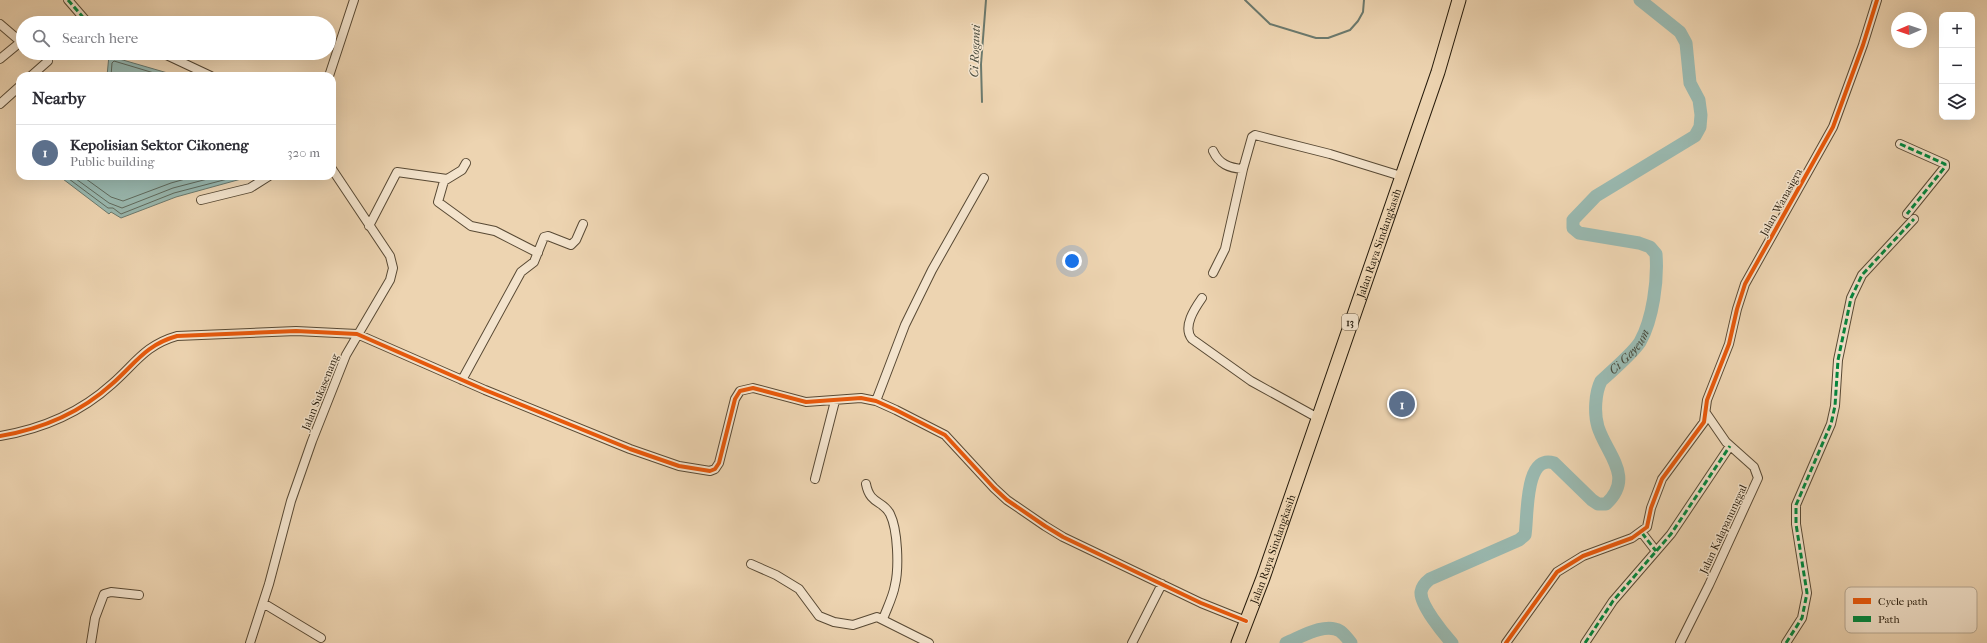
<!DOCTYPE html>
<meta charset="utf-8">
<style>
body{margin:0;font-family:"IM FELL French Canon",serif;background:#f2f2f3;color:#2b2b33}
.controls{position:absolute;right:12px;top:12px;display:grid;overflow:hidden;border-radius:8px;box-shadow:0 4px 16px #0002}
.controls button{width:36px;height:36px;display:grid;place-items:center;padding:0;border:0;border-bottom:1px solid #e1e1e2;background:#fff;color:#2b2b33;font:20px sans-serif}
.compass{position:absolute;left:1891px;top:12px;width:36px;height:36px;border-radius:50%;background:#fff;box-shadow:0 4px 16px #0002;rotate:268deg}
.you{position:absolute;left:1072px;top:261px;width:14px;height:14px;margin:-10px;border:3px solid #fff;border-radius:50%;background:#1a73e8;box-shadow:0 0 0 6px #1a73e833}
.badge{display:grid;place-items:center;width:26px;height:26px;border-radius:50%;background:#8f2418;color:#fff;font-size:13px;font-weight:700}
.pin{position:absolute;translate:-50% -50%;border:2px solid #fff;box-shadow:0 1px 4px #0006}
.list{margin:0;padding:0;list-style:none}
h2{display:flex;justify-content:space-between;align-items:center;height:52px;margin:0;padding:0 16px;font-size:17px}
h2 small{font-size:13px;font-weight:400;color:#7c7c81}
.list li{display:grid;grid-template-columns:26px 1fr auto;gap:12px;align-items:center;box-sizing:border-box;height:56px;padding:0 16px;border-top:1px solid #e1e1e2}
.list b{display:block;font-size:15px;white-space:nowrap}
.list p{margin:0;font-size:13px;white-space:nowrap;color:#7c7c81}
.list em{font-size:13px;font-style:normal;color:#7c7c81}
.icon{flex:none;width:22px;height:22px;fill:none;stroke:currentColor;stroke-width:2;stroke-linecap:round;stroke-linejoin:round}
.map{position:relative;flex:none;width:1987px;height:643px;overflow:hidden}
.search{position:absolute;background:#fff;box-shadow:0 4px 16px #0002;left:16px;top:16px;width:320px;height:44px;display:flex;align-items:center;gap:10px;box-sizing:border-box;padding:0 14px;border-radius:22px;color:#7c7c81;font-size:15px}
.panel{position:absolute;background:#fff;box-shadow:0 4px 16px #0002;left:16px;top:72px;width:320px;height:108px;border-radius:12px}
.map>svg:first-child{display:block}
.water{fill:#99b8af;stroke:#6b796d}
.lines{fill:none;stroke-linecap:round;stroke-linejoin:round}
.shore{stroke:#606a5d;stroke-width:1}
.stream{stroke:#6b796d;stroke-width:2}
.river{stroke:#99b8af;stroke-width:13}
.minor-casing{stroke:#584934;stroke-width:10}
.trunk-casing{stroke:#261b0b;stroke-width:15}
.minor{stroke:#f3e3cc;stroke-width:8}
.trunk{stroke:#edd4b1;stroke-width:13}
.quiet{stroke:#00873e;stroke-width:3;stroke-dasharray:6 3;stroke-linecap:butt}
.cycleway-casing{stroke:#f3e3cc;stroke-width:6}
.cycleway{stroke:#e8590c;stroke-width:4}
.labels{text-anchor:middle;stroke-width:3;stroke-linejoin:round;paint-order:stroke}
.shield{fill:#f3e3cc;stroke:#645745;stroke-width:1}
.shield-label{font-size:10px;font-weight:bold;fill:#261b0b}
.street-label{font-size:11px;fill:#261b0b;stroke:#f3e3cc}
.water-label{font-size:12px;font-style:italic;fill:#484a3c;stroke:#f3e3cc}
.key{fill:#f3e3cc;stroke:#b6a792;stroke-width:1}
.key-label{font-size:11px;fill:#261b0b}
</style>
<div class="map">
<svg width="1987" height="643" viewBox="0 0 1987 643">
<rect width="100%" height="100%" fill="#edd4b1"/>
<filter id="stains"><feTurbulence type="fractalNoise" baseFrequency=".005" numOctaves="4"/><feColorMatrix values="0 0 0 0 .2 0 0 0 0 .09 0 0 0 0 .02 0 0 0 .5 -.17"/></filter>
<radialGradient id="worn" r=".72"><stop offset=".6" stop-color="#630" stop-opacity="0"/><stop offset="1" stop-color="#630" stop-opacity=".3"/></radialGradient>
<path class="water" d="M109 55V56L178 76H107Z
M59 176H252L176 197 121 218 111 212 109 214Z"/>
<g class="lines">
<path class="shore" d="M111 76 112 63 114 61 164 76
M65 176 108 208H113L121 214 174 193 239 176
M72 176 109 203 122 208 173 188 219 176
M82 176 111 197 123 201 171 183 196 176"/>
<path class="stream" d="M1245 0 1270 24 1316 38H1328L1350 30 1358 21 1363 12 1364 0
M982 102 981 64 986 0"/>
<g class="river">
<path d="M1286 643C1301 637 1325 622 1340 631 1344 634 1348 639 1351 643"/>
<path id="s1" d="M1452 643C1443 633 1420 605 1421 592 1422 586 1426 582 1430 579L1519 540 1525 535C1528 519 1524 453 1554 463L1592 500 1598 504H1606C1635 477 1607 455 1598 427 1594 414 1595 393 1601 381 1610 373 1635 350 1640 342 1653 319 1658 280 1656 254L1650 247 1639 243 1579 233 1573 228V220L1596 196 1695 136 1700 127 1701 115 1699 100 1690 83 1686 43 1680 32 1640 0"/>
</g>
<g class="minor-casing">
<path id="minor" d="M68 0 88 23
M0 24 21 42
M162 53 211 76
M0 59 23 40
M31 76 48 61
M329 76 354 0
M0 104 20 86
M1900 144 1945 164V167L1907 214
M1213 151C1219 164 1229 168 1243 169L1252 137 1255 135 1330 154 1401 176
M466 163 462 170 444 181 438 202 471 226 495 231 538 253
M201 200 250 188 269 176
M369 226 397 172 447 179
M1213 273 1225 249 1243 169
M1202 298C1195 308 1182 327 1192 339L1251 381 1318 418
M462 380 521 272 534 262 544 237 548 236 571 245 576 240 583 224
M876 401 905 325 932 270 984 178
M0 436C42 429 80 413 112 384 135 364 145 345 177 336L296 331 357 334 485 390 630 449 679 466 710 471 715 469 719 463 735 399 740 391 753 388 806 402 861 398 876 401 896 410 945 435 994 488 1007 500 1045 526 1063 537 1201 603 1246 621
M815 479 835 401
M866 484C870 505 883 500 890 514 898 530 899 568 895 585 893 597 887 608 883 619
M1642 533 1656 551
M751 564 776 575 799 589 819 616 834 622 853 625 877 617 929 643
M263 603 321 638
M91 643 95 618 104 594 111 592 139 595
M250 643 269 584 291 501 312 441 346 355 390 280 393 268 390 256 332 169
M1132 643 1162 584
M1506 643 1557 572 1583 556 1632 538 1647 527 1651 508 1662 479 1704 422 1707 400 1729 344 1737 309 1745 284 1833 127 1863 45 1877 0
M1585 643 1613 601 1671 534 1730 446
M1680 643 1709 585 1758 478 1754 467 1726 442 1706 413
M1786 643 1802 618 1807 593 1796 524V505L1831 424 1835 406 1838 360 1851 298 1862 275 1914 219"/>
</g>
<g class="trunk-casing">
<g id="trunk">
<path id="s2" d="M1238 643 1263 578 1438 72 1459 0"/>
</g>
</g>
<use href="#minor" class="minor"/>
<use href="#trunk" class="trunk"/>
<path class="quiet" d="M68 0 88 23
M1900 144 1945 164V167L1907 214
M1642 533 1656 551
M1585 643 1613 601 1671 534 1730 446
M1786 643 1802 618 1807 593 1796 524V505L1831 424 1835 406 1838 360 1851 298 1862 275 1914 219"/>
<g class="cycleway-casing">
<path id="cycleway" d="M0 436C42 429 80 413 112 384 135 364 145 345 177 336L296 331 357 334 485 390 630 449 679 466 710 471 715 469 719 463 735 399 740 391 753 388 806 402 861 398 876 401 896 410 945 435 994 488 1007 500 1045 526 1063 537 1201 603 1246 621
M1506 643 1557 572 1583 556 1632 538 1647 527 1651 508 1662 479 1704 422 1707 400 1729 344 1737 309 1745 284 1833 127 1863 45 1877 0"/>
</g>
<use href="#cycleway" class="cycleway"/>
</g>
<g class="labels">
<rect class="shield" x="1342" y="314" width="16" height="16" rx="3"/>
<g class="shield-label">
<text x="1350" y="326">13</text>
</g>
<g class="street-label">
<text transform="translate(1781 202) rotate(-61)" y="4">Jalan Wanasigra</text>
<text dy="4" stroke="none"><textPath href="#s2" startOffset="424">Jalan Raya Sindangkasih</textPath></text>
<text transform="translate(320 392) rotate(-68)" y="4">Jalan Sukasenang</text>
<text transform="translate(1723 529) rotate(-65)" y="4">Jalan Kalapanunggal</text>
<text dy="4" stroke="none"><textPath href="#s2" startOffset="100">Jalan Raya Sindangkasih</textPath></text>
</g>
<g class="water-label">
<text transform="translate(975 51) rotate(-88)" y="4">Ci Roganti</text>
<text dy="4" stroke="none"><textPath href="#s1" startOffset="511">Ci Gayeum</textPath></text>
</g>
</g>
<rect x="1845" y="587" width="132" height="46" rx="6" class="key"/>
<rect x="1853" y="598" width="18" height="6" fill="#e8590c"/>
<rect x="1853" y="616" width="18" height="6" fill="#00873e"/>
<g class="key-label">
<text x="1878" y="605">Cycle path</text>
<text x="1878" y="623">Path</text>
</g>
<rect width="100%" height="100%" filter="url(#stains)"/>
<rect width="100%" height="100%" fill="url(#worn)"/>
</svg>
<div class="controls">
<button>+</button>
<button>−</button>
<button><svg class="icon" aria-label="layers" viewBox="0 0 24 24"><path d="M12 4l9 5-9 5-9-5zM3 14l9 5 9-5"/></svg></button>
</div>
<svg class="compass" viewBox="-18 -18 36 36"><path d="M0-13l5 13h-10z" fill="#e53935"/><path d="M0 13l5-13h-10z" fill="#7c7c81"/></svg>
<div class="you"></div>
<div class="pin badge" style="left:1402px;top:404px;background:#5c6f8a">1</div>
<div class="search"><svg class="icon" aria-label="search" viewBox="0 0 24 24"><circle cx="10" cy="10" r="6"/><path d="M15 15l6 6"/></svg>Search here</div>
<section class="panel">
<h2>Nearby<small></small></h2>
<ul class="list">
<li><span class="badge" style="background:#5c6f8a">1</span><div><b>Kepolisian Sektor Cikoneng</b><p>Public building</p></div><em>320 m</em></li>
</ul>
</section>
</div>
